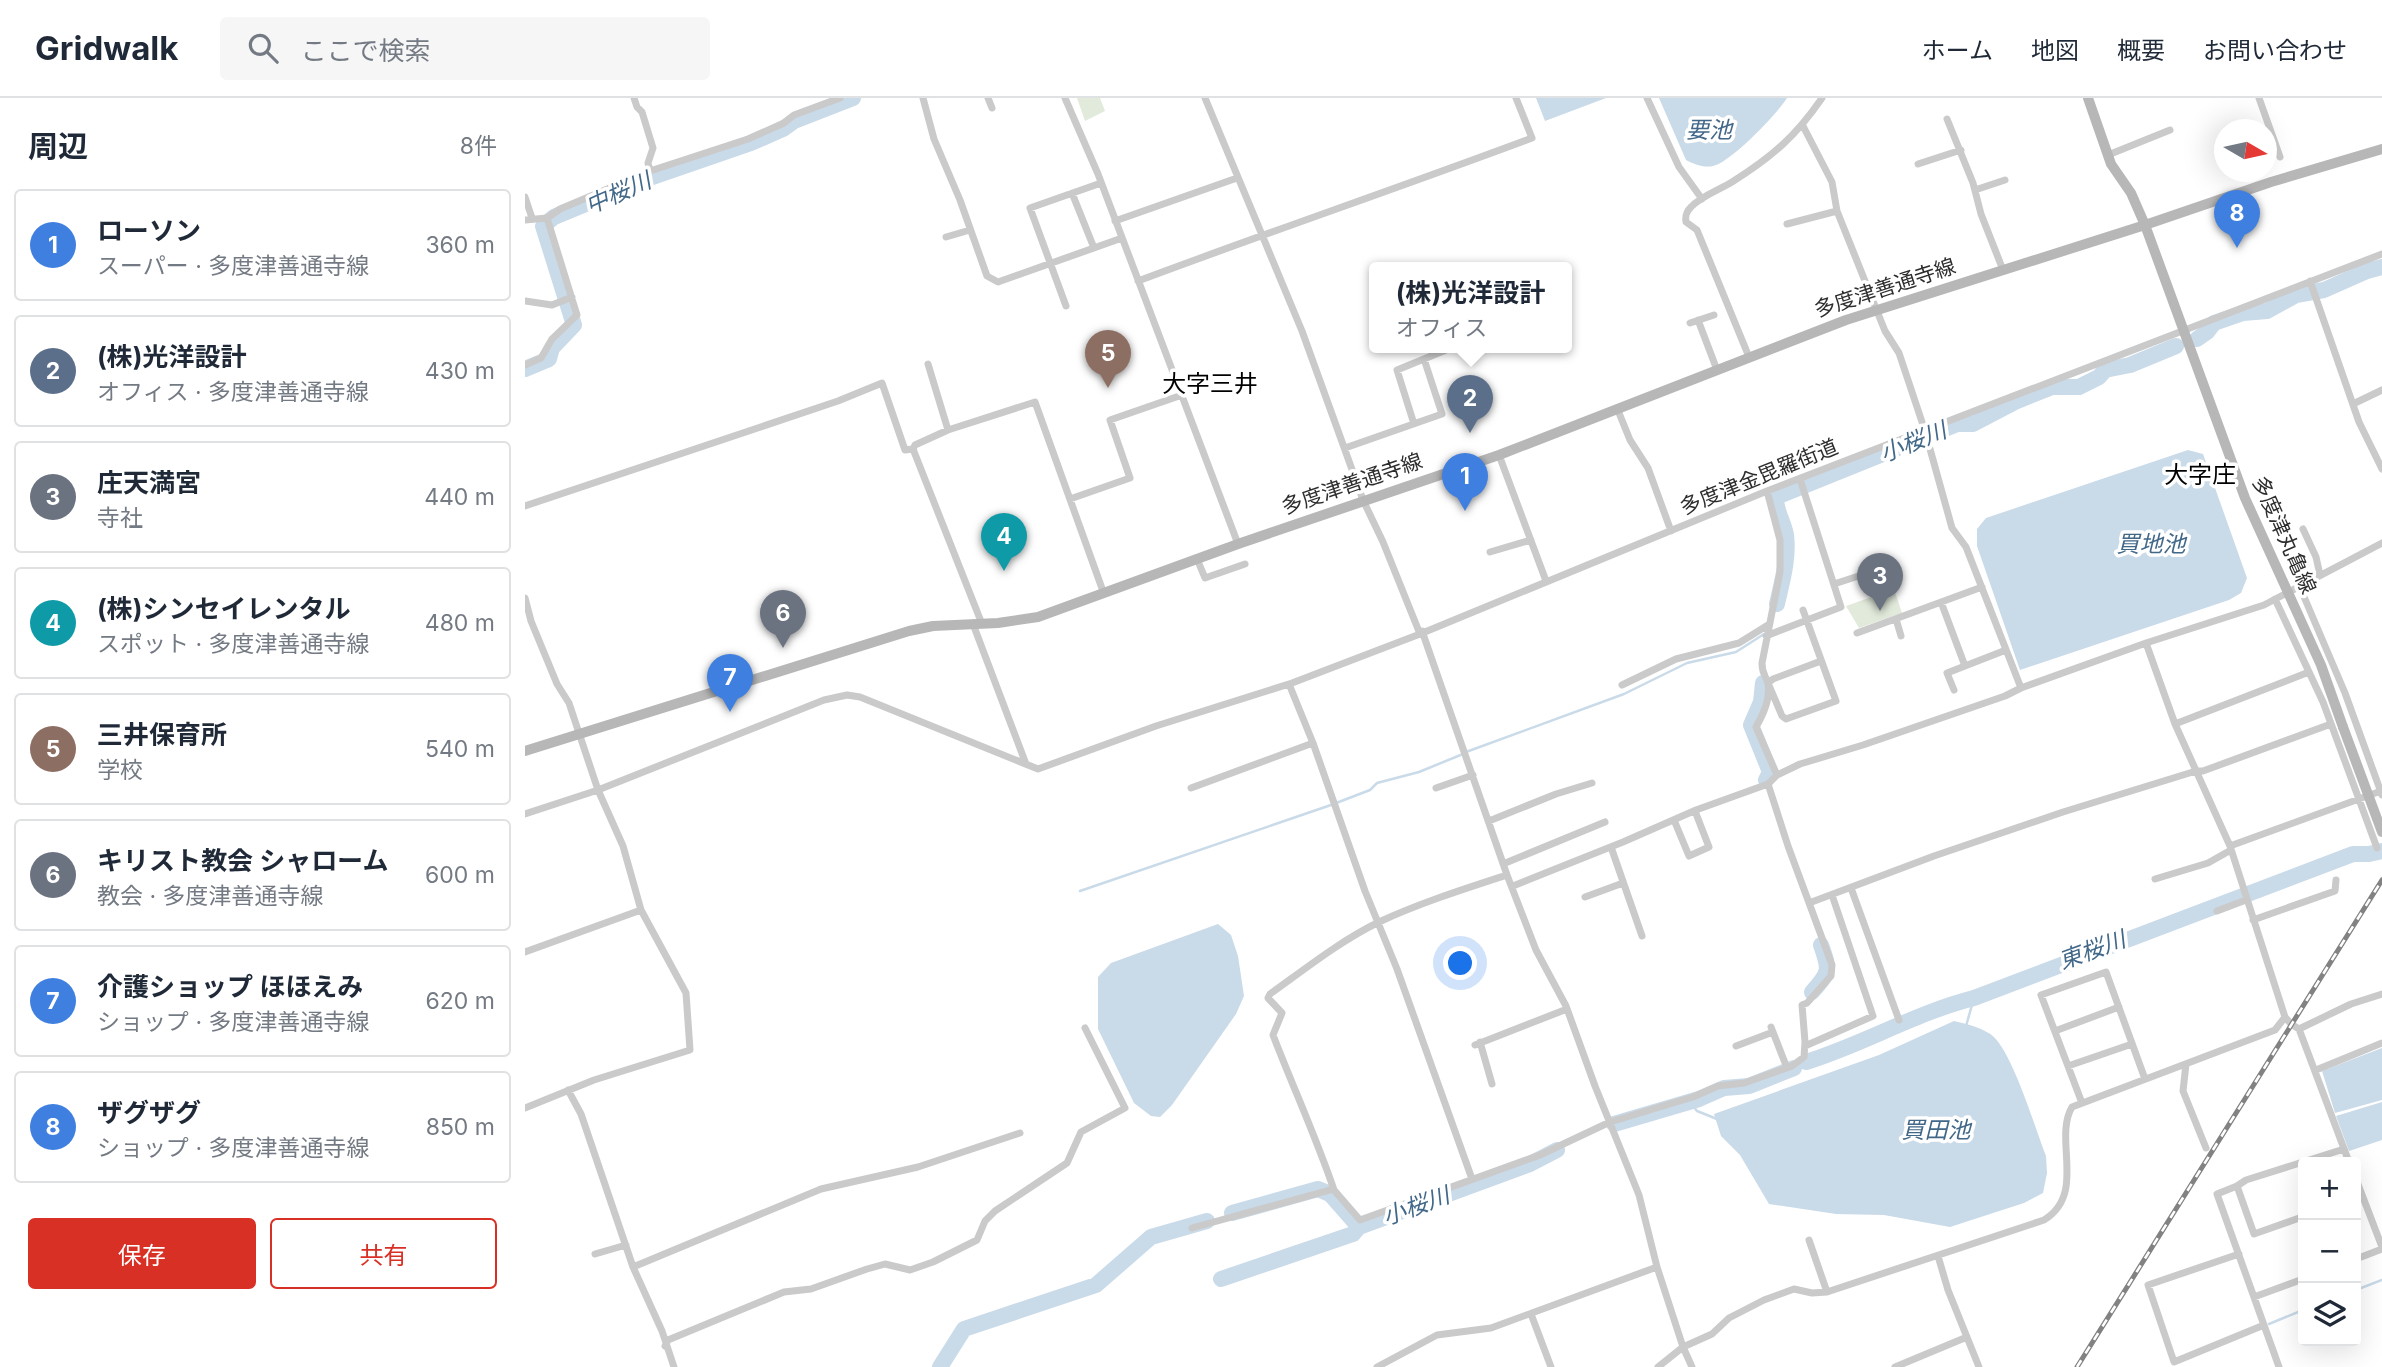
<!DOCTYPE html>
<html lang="ja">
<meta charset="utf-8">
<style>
body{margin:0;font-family:Inter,"Noto Sans JP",sans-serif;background:#f6f6f7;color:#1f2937}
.controls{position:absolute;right:21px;bottom:21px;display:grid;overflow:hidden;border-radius:7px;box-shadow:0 7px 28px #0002}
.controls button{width:63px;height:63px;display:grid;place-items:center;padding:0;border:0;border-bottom:2px solid #e0e1e3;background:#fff;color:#1f2937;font:35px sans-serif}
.compass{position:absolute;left:1689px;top:21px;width:63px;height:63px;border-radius:50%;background:#fff;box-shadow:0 7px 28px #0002;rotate:99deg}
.you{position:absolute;left:936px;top:866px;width:24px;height:24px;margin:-18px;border:5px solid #fff;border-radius:50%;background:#1a73e8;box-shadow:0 0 0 10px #1a73e833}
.badge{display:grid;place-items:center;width:46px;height:46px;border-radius:50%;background:#d93025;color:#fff;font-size:23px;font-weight:700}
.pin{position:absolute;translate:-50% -58px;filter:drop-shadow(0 2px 4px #0008)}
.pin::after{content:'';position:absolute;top:37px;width:24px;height:21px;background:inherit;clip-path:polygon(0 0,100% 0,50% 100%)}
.popup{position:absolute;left:844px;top:164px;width:203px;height:91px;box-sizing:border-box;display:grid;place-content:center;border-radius:7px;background:#fff;filter:drop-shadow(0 2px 5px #0005);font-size:23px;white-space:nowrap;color:#747a83}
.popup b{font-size:26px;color:#1f2937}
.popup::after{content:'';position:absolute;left:50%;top:100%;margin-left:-14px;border:14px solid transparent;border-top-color:#fff}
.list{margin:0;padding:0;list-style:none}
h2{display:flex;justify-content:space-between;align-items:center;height:91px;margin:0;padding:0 28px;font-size:30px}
h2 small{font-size:23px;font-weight:400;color:#747a83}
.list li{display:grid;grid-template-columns:46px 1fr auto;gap:21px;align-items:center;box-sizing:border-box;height:112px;margin:0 14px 14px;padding:0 14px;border:2px solid #e0e1e3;border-radius:7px}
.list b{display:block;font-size:26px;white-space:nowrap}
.list p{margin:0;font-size:23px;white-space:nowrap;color:#747a83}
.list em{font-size:23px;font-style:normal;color:#747a83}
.actions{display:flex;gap:14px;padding:21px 28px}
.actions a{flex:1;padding:16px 0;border:2px solid #d93025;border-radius:7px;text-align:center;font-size:24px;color:#d93025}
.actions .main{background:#d93025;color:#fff}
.icon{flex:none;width:38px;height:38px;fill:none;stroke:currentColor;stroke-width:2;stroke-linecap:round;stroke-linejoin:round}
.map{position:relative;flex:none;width:1857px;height:1269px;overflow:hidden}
header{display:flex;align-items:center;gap:42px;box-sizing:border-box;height:98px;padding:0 35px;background:#fff;border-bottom:2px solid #e0e1e3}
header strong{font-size:33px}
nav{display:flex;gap:38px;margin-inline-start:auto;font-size:24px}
.search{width:490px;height:63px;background:#f6f6f7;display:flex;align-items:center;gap:18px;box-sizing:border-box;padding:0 24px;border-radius:7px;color:#747a83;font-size:26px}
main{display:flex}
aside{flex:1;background:#fff}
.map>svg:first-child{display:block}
.green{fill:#e2eadc}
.water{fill:#c9dae8}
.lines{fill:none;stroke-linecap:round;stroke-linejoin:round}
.stream{stroke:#c9dae8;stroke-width:2.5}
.river{stroke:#c9dae8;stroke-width:16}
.street{stroke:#cacaca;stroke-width:7}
.secondary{stroke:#b7b7b7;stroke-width:10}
.rail-casing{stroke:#828282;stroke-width:5}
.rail{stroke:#fff;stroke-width:2.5;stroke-dasharray:8;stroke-linecap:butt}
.secondary-bridge{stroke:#b7b7b7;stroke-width:10}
.labels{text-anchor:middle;stroke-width:7;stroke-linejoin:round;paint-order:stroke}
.street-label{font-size:21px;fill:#2d2d2d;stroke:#fff}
.water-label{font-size:23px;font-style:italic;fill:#426889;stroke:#fff}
.quarter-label{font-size:24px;fill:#000;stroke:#fff}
</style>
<header>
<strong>Gridwalk</strong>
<div class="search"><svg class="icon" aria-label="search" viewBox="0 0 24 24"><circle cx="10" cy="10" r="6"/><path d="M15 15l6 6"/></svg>ここで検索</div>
<nav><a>ホーム</a><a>地図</a><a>概要</a><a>お問い合わせ</a></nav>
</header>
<main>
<aside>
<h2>周辺<small>8件</small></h2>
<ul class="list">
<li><span class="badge" style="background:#3f7fe0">1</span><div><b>ローソン</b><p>スーパー · 多度津善通寺線</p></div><em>360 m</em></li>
<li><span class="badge" style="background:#5c6f8a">2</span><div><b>(株)光洋設計</b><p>オフィス · 多度津善通寺線</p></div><em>430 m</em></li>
<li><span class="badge" style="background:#6b7280">3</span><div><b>庄天満宮</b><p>寺社</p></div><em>440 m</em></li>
<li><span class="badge" style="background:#0f9aa8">4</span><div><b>(株)シンセイレンタル</b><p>スポット · 多度津善通寺線</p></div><em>480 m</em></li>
<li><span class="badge" style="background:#8d6e63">5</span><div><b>三井保育所</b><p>学校</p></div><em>540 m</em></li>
<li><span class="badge" style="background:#6b7280">6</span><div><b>キリスト教会 シャローム</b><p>教会 · 多度津善通寺線</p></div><em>600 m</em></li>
<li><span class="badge" style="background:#3f7fe0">7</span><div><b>介護ショップ ほほえみ</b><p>ショップ · 多度津善通寺線</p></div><em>620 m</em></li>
<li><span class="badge" style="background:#3f7fe0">8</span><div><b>ザグザグ</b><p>ショップ · 多度津善通寺線</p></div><em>850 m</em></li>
</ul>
<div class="actions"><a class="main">保存</a><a>共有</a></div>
</aside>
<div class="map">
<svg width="1857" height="1269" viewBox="0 0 1857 1269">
<rect width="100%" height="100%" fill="#fff"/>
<path class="green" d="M552 0H575L580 13 560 23Z
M1369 491 1377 515 1334 530 1321 508Z"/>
<path class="water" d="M1011 0H1081L1020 23Z
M1134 0H1262C1252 16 1206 64 1188 68 1178 70 1169 66 1161 62Z
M1663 352 1678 356 1722 480 1716 495 1704 502 1495 572 1452 448V431L1461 420Z
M693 826 706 837 713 858 719 898 711 916 647 1007 635 1019 626 1018 609 1005 573 931V879L586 865Z
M1429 923C1442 926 1459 930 1469 939 1489 959 1510 1030 1521 1058L1522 1075 1518 1095 1499 1105 1425 1129 1359 1117 1311 1116 1244 1106 1215 1057 1196 1038 1189 1016 1354 957Z
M1857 950V1002L1810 1015 1797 973Z
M1857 1004V1042L1824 1053 1811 1018Z"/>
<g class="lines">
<path class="stream" d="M941 654 1099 596 1162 565 1211 554 1239 536
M555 793 806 707 845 692 852 685 894 674 938 656
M1441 928 1449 900
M1165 1004 1172 1013 1192 1021
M1831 1192 1857 1182
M1744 1226 1778 1212"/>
<path class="river" d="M1672 241 1682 234 1689 225 1718 215 1742 213 1771 197 1799 192 1842 173 1857 169
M0 271 24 261 27 250 49 227 18 128 29 119 116 83 226 45 258 31 269 23 328 0
M1252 506C1257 484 1264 460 1261 437 1259 424 1250 412 1251 399L1432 326H1448L1492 303 1527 289H1554L1574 279 1580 272 1605 267 1651 248
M1238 585 1236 604 1226 627 1245 674 1241 682
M1287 894C1305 874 1305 872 1296 847
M1281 964C1339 946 1390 915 1449 900L1828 756H1844L1857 753
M1089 1026 1174 1001 1199 990 1224 988 1269 970
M707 1115 793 1091 805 1096 834 1129
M696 1181 828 1136 834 1129 1005 1066 1032 1052
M415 1269 439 1231 571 1187 626 1139 682 1123"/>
<path class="street" d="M109 0 112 9 117 14 128 50 123 65 125 73
M398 0 409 41 435 102 462 178 473 184 597 140
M463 0 467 10
M540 0 573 76 713 446
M680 0 777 233 838 402 858 444 895 536
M1122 0 1154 69 1177 101
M1734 0 1755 59
M1422 21 1448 85 1456 116 1478 172
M1278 28 1307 84 1312 113 1360 233 1374 255 1400 333 1427 430 1441 449 1496 590
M1583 57 1645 32
M1393 66 1436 52
M1450 92 1480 82
M547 95 569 150
M0 99 7 120
M0 122 22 120 35 111 125 73 223 41 259 25 269 17 315 0
M590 123 712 80
M1262 126 1312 113
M421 139 445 132
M613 183C744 134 876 89 1007 40L991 0
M1785 183 1834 324 1857 371
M0 203 27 207 47 199
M541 208 505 110 576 85
M1173 222 1192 272
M1165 225 1189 217
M1224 259 1172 132 1161 124C1160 118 1161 114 1166 109 1176 98 1194 92 1207 84 1247 59 1271 38 1297 0
M403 266 423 332
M0 267 16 260 27 241 52 217 22 120
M1828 306 1857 292
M1092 310 1105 342 1123 370 1146 433
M889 326 872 272 921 252
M820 350 917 316 899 261
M388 351 390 347 423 332 510 304 579 496
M974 357 1021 483
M1242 393 1255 442V474L1237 565C1237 577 1241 577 1243 586 1246 601 1238 617 1231 629L1252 677
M545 401 605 380 585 322 657 297
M0 408 313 303 357 285 380 352 388 351 457 526
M1778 431 1791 459 1795 477
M965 454 1006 442
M672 461 680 480 720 466
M1309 486 1358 470
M1774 487 1820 595 1857 697
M0 500 6 523 32 586 44 605 73 692 98 748 116 812 161 895 165 952 69 982 0 1010
M1750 501 1798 604 1852 750
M1416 504 1440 568
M1278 512 1311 603 1261 621 1257 618 1243 585 1248 581 1296 563
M1371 521 1376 538
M448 526 501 666
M897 533 982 777 1011 852 1041 908 1070 988 1114 1097 1132 1169 1158 1249 1167 1269
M1332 535 1457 489
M1241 538 1316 509 1275 381
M764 586 788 645 840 793 872 871 947 1081
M1097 587 1151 561 1214 545 1243 527
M1429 592 1422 575 1481 552
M1650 626 1784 574
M666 690 788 645
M911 690 948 677
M0 716 73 692 299 602 322 597 335 599 513 671 631 628 767 585 895 536 1242 393 1857 156
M1149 722 1164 758 1184 749 1170 713
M964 723 1031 696 1067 685
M1705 748 1856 693
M1086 749 1117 838
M978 766 1080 724
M1630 781 1683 765 1706 752
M988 788 1098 744 1171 712 1243 686 1252 677 1275 666 1338 647 1480 598 1496 590 1621 545
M1326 790 1374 922
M1060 799 1098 785
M1284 805 1409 758 1538 714 1671 673H1678L1806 626
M1692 813 1721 802
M1728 822 1810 793 1811 782
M0 854 116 812
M1246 929 1262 970
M1774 931 1826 906 1857 896
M1530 933 1594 909
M955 944 967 986
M950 947 1042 911
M1211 948 1248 934
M1280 948 1348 918 1307 797
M1661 966 1658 993 1681 1050
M1543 968 1607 946
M1791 972 1857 945
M43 992 56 1016 108 1169 137 1233 149 1269
M1557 1005 1516 897 1581 874 1620 981
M1824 1064 1774 931 1766 926 1760 919 1705 748 1650 626 1621 545 1739 507 1857 445
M1831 1081 1857 1149
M1712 1088 1721 1082 1819 1051
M809 1092C791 1039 768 989 748 937L757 915 743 900 745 896C780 871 815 843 854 824 895 805 939 791 982 777
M667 1130 805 1092H809L835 1122 1015 1057 1085 1024 1168 999 1193 988 1219 985 1267 968 1279 959 1280 944 1277 907 1282 905 1306 878 1307 867 1263 748 1243 686
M1284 1142 1302 1194
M70 1156 101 1147
M1714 1156 1623 1187 1649 1264 1739 1227
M1413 1158 1423 1192 1454 1269
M1831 1161 1857 1151
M108 1169 296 1091 393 1069 495 1035
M1729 1199 1778 1181
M1006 1216 1026 1269
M140 1248 143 1242 259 1194 286 1191 342 1171 360 1166 385 1172 408 1164 452 1142 460 1123 470 1113 542 1065 556 1034 600 1010 560 930
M852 1269 912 1237 966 1230 1132 1169
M1133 1269 1158 1249 1187 1236 1204 1220 1239 1202 1269 1191 1287 1195 1302 1194 1519 1122C1562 1096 1528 1041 1547 1009L1750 932 1760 919
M1370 1269 1442 1239
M1754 1269 1692 1096 1712 1088 1729 1136 1777 1119"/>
<path class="secondary" d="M1563 0 1586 66 1606 95 1620 127 1720 400 1796 567 1818 629
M0 653 384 533 408 528 473 525 513 519 713 446 974 357 1321 222 1620 127 1746 84 1857 51"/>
<g class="rail-casing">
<path id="rail" d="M1552 1269 1857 782"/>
</g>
<use href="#rail" class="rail"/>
<path class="secondary-bridge" d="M1818 629 1857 734"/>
</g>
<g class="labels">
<g class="street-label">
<text transform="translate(1360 190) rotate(-18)" y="7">多度津善通寺線</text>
<text transform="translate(1234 379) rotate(-22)" y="7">多度津金毘羅街道</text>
<text transform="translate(827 386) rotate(-19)" y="7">多度津善通寺線</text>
<text transform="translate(1759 437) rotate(66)" y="7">多度津丸亀線</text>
</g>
<g class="water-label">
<text x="1184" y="40">要池</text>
<text transform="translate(93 95) rotate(-24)" y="8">中桜川</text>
<text transform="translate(1388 344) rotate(-22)" y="8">小桜川</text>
<text x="1626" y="454">買地池</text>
<text transform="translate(1567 852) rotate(-20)" y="8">東桜川</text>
<text x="1411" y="1040">買田池</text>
<text transform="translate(891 1108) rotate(-20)" y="8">小桜川</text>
</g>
<g class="quarter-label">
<text x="685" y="294">大字三井</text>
<text x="1675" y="385">大字庄</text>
</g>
</g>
</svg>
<div class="controls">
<button>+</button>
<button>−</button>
<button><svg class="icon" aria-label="layers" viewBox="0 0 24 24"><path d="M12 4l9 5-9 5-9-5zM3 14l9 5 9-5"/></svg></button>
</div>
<svg class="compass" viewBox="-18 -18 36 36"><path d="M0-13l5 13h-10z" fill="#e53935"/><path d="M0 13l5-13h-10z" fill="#747a83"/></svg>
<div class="you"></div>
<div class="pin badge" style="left:940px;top:413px;background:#3f7fe0">1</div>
<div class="pin badge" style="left:945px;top:335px;background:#5c6f8a">2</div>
<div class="popup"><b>(株)光洋設計</b>オフィス</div>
<div class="pin badge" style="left:1355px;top:513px;background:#6b7280">3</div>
<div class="pin badge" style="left:479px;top:473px;background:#0f9aa8">4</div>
<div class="pin badge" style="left:583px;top:290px;background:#8d6e63">5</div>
<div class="pin badge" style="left:258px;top:550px;background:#6b7280">6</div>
<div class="pin badge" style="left:205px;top:614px;background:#3f7fe0">7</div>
<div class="pin badge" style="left:1712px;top:150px;background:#3f7fe0">8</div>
</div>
</main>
